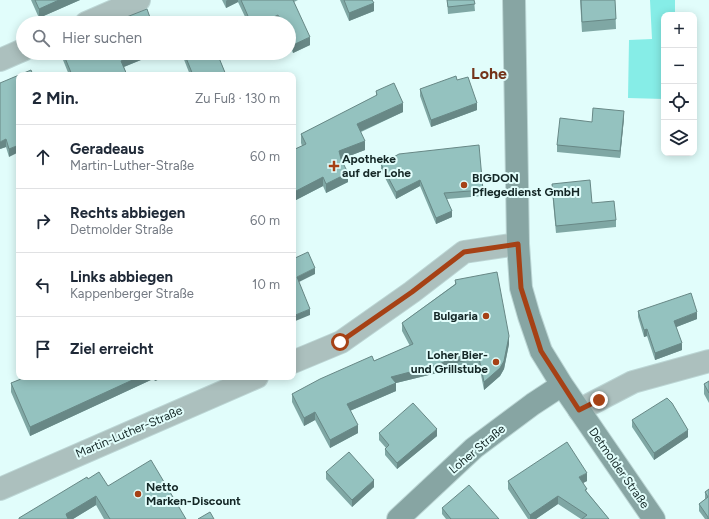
<!DOCTYPE html>
<html lang="de">
<meta charset="utf-8">
<style>
body{margin:0;font-family:Figtree,sans-serif;background:#f2f2f3;color:#1f2937}
.controls{position:absolute;right:12px;top:12px;display:grid;overflow:hidden;border-radius:8px;box-shadow:0 2px 10px #0003}
.controls button{width:36px;height:36px;display:grid;place-items:center;padding:0;border:0;border-bottom:1px solid #e0e1e3;background:#fff;color:#1f2937;font:20px sans-serif}
.stop{position:absolute;width:12px;height:12px;margin:-9px;border:3px solid #a64115;border-radius:50%;background:#fff}
.stop.end{background:#a64115;border-color:#fff;box-shadow:0 1px 4px #0008}
.list{margin:0;padding:0;list-style:none}
h2{display:flex;justify-content:space-between;align-items:center;height:52px;margin:0;padding:0 16px;font-size:17px}
h2 small{font-size:13px;font-weight:400;color:#747a83}
.list li{display:grid;grid-template-columns:26px 1fr auto;gap:12px;align-items:center;box-sizing:border-box;height:64px;padding:0 16px;border-top:1px solid #e0e1e3}
.list b{display:block;font-size:15px;white-space:nowrap}
.list p{margin:0;font-size:13px;white-space:nowrap;color:#747a83}
.list em{font-size:13px;font-style:normal;color:#747a83}
.icon{flex:none;width:22px;height:22px;fill:none;stroke:currentColor;stroke-width:2;stroke-linecap:round;stroke-linejoin:round}
.map{position:relative;flex:none;width:709px;height:519px;overflow:hidden}
.search{position:absolute;background:#fff;box-shadow:0 2px 10px #0003;left:16px;top:16px;width:280px;height:44px;display:flex;align-items:center;gap:10px;box-sizing:border-box;padding:0 14px;border-radius:22px;color:#747a83;font-size:15px}
.panel{position:absolute;background:#fff;box-shadow:0 2px 10px #0003;left:16px;top:72px;width:280px;height:308px;border-radius:8px}
.map>svg:first-child{display:block}
.green{fill:#86ede7}
.lines{fill:none;stroke-linecap:round;stroke-linejoin:round}
.street-casing{stroke:#bcd6d5;stroke-width:24}
.secondary-casing{stroke:#bcd6d5;stroke-width:24}
.street{stroke:#acc0be;stroke-width:22}
.secondary{stroke:#87a5a3;stroke-width:22}
.wall{fill:#7fa7a4}
.shaded-wall{fill:#688886}
.building{fill:#94c2bf;stroke:#688886}
.route{stroke:#a64115;stroke-width:5}
.poi-dot{fill:#a64115;stroke:#e1fdfb;stroke-width:1.5}
.labels{text-anchor:middle;stroke-width:4;stroke-linejoin:round;paint-order:stroke}
.poi-label{font-size:12px;font-weight:bold;fill:#142726;stroke:#e1fdfb;text-anchor:start}
.street-label{font-size:12px;fill:#142726;stroke:#e1fdfb}
.district-label{font-size:16px;font-weight:bold;fill:#743319;stroke:#e1fdfb}
</style>
<div class="map">
<svg width="709" height="519" viewBox="0 0 709 519">
<rect width="100%" height="100%" fill="#e1fdfb"/>
<path class="green" d="M650 0H675V15H664V99L628 98 629 40 652 39Z"/>
<g class="lines">
<g class="street-casing">
<path id="street" d="M86 23 139 0
M0 60 23 50
M293 362 341 342 412 292 464 252 518 244
M579 410 633 382 709 361
M0 489 257 377"/>
</g>
<g class="secondary-casing">
<path id="secondary" d="M514 0 518 244 521 288 529 316 541 351 562 385 654 519
M398 519 474 448 533 404 562 385"/>
</g>
<use href="#street" class="street"/>
<use href="#secondary" class="secondary"/>
</g>
<path class="wall" d="M31 0H80L39 18Z
M222 0H298L294 2 310 45 293 53 289 45V23H248L238 2 226 8Z
M340 0H372L374 11 349 21Z
M447 0H474L475 11 448 14Z
M580 0H615L616 29 582 32Z
M61 53H158L124 67 127 75H69L61 55Z
M183 53H217L226 75H190L183 57Z
M31 70 9 157 6 147 0 149Z
M457 80 477 110 431 127 420 96V89Z
M376 91 403 112 361 132 365 150 341 159 348 182 326 193 323 186 296 200 293 194V150L302 146 301 143V134L376 96Z
M624 118 620 158 557 152V145Z
M381 164 483 190V196L447 199 452 217 436 224 420 186 396 199 381 170Z
M552 184 592 203 616 220V227L556 233 552 191Z
M455 280 509 344 504 369 500 376 484 390 479 365 458 369V364L437 373 396 383V391L350 411 358 433 330 448 315 420 304 426 292 402V394L410 346 402 331V323L455 284Z
M638 311 697 319 676 327 682 350 655 360 647 336 644 337 638 317Z
M26 377H165L155 381 153 379 30 436 11 392V383Z
M709 381V403L704 394V384Z
M632 420 688 437 654 460 632 427Z
M379 433 437 436 397 469 385 455V449L386 448 379 440Z
M326 472 374 487 352 507 326 479Z
M88 479 108 486 186 519H104L96 505 73 519H19V518Z
M508 481H587L583 483 587 492 609 519H581L558 504 536 519H528L508 489Z
M709 489V519H705L699 511V504L705 499V492Z
M442 508 499 519H446L442 514Z"/>
<path class="shaded-wall" d="M59 0H80L39 18V9Z
M227 0H238V2L226 8V1Z
M374 3V11L349 21V13Z
M278 15V23H261Z
M310 37V45L293 53V45Z
M140 53H158L121 68V61Z
M403 103V112L357 133V124Z
M477 103V110L431 127V120Z
M624 111V118L620 158V151Z
M6 139V147L0 149V142Z
M365 141V150L339 160V151Z
M19 145V152L9 157V149Z
M348 173V182L326 193V184Z
M323 177V186L296 200V191Z
M420 180V186L396 199V192Z
M452 211V217L436 224V218Z
M315 268V274L297 283V277Z
M310 309V315L293 322V316Z
M697 312V319L674 328V321Z
M647 329V336L644 337V330Z
M509 336V344L504 369 500 376 484 390V382Z
M682 343V350L655 360V353Z
M469 351 458 362V364L437 373 396 383V391L347 412V404L391 377Z
M139 377H153V379L30 436V427Z
M155 377H165L155 381Z
M315 412V420L304 426V418Z
M358 425V433L330 448V440Z
M437 429V436L397 469V463Z
M688 430V437L654 460V453Z
M587 473V481L579 485V477Z
M374 480V487L352 507V500Z
M96 496V505L73 519H66V514Z
M558 496V504L536 519H530V515Z"/>
<path class="building" d="M35 0H59L39 9Z
M241 0H293L310 37 293 45 289 38V23H282L278 15 261 23H251Z
M344 0H372L374 3 349 13Z
M447 0H474L475 4 448 7Z
M581 0H615L616 19 582 22Z
M147 9 152 23H115L114 22Z
M63 53H140L121 61 127 75H72Z
M184 53H217L226 75H193Z
M31 70 33 75H19V145L9 149 6 139 0 142V83Z
M456 76 457 80 468 77 477 103 431 120 420 89Z
M394 83 403 103 357 124 365 141 339 151 341 159 348 173 326 184 323 177 296 191 293 185V150L306 144 301 134 377 95 376 91Z
M593 108 624 111 620 151 557 145 560 118 592 122Z
M479 145 483 190 444 193 452 211 436 218 420 180 396 192 381 164 399 154Z
M590 180 592 203 614 201 616 220 556 226 552 184Z
M308 252 315 268 297 277 310 309 293 316V259Z
M497 272 509 336 504 361 500 368 484 382 479 358 458 362 469 351 437 365 391 377 396 383 347 404 358 425 330 440 315 412 304 418 292 394 320 379 372 356 374 361 413 344 402 323 456 284 455 280Z
M691 293 697 312 674 321 682 343 655 353 647 329 644 330 638 311Z
M26 377H139L30 427 11 383Z
M709 381V393L704 384Z
M667 398 672 403 688 430 654 453 632 420Z
M413 403 437 429 397 463 385 449 389 445 379 433Z
M567 442 587 473 579 477 587 489 585 490 609 519H582L587 515 558 496 530 515 508 481Z
M349 452 374 480 352 500 326 472Z
M151 460 186 519H110L96 496 66 514 68 519H19V518L87 477 88 479 99 472 108 486Z
M469 485 499 519H451L442 508Z
M709 489V519H708V517L699 504 708 497 705 492Z
M210 512 214 519H198Z"/>
<g class="lines">
<path class="route" d="M340 342 412 292 464 252 518 244 521 288 541 351 579 410 599 400"/>
</g>
<g class="poi-dot">
<path d="M332 160h4v4h4v4h-4v4h-4v-4h-4v-4h4z"/>
<circle cx="464" cy="185" r="4"/>
<circle cx="486" cy="316" r="4"/>
<circle cx="496" cy="362" r="4"/>
<circle cx="138" cy="494" r="4"/>
</g>
<g class="labels">
<g class="poi-label">
<text x="342" y="163">Apotheke<tspan x="342" dy="14">auf der Lohe</tspan></text>
<text x="472" y="182">BIGDON<tspan x="472" dy="14">Pflegedienst GmbH</tspan></text>
<text x="478" y="320" text-anchor="end">Bulgaria</text>
<text x="488" y="359" text-anchor="end">Loher Bier-<tspan x="488" dy="14">und Grillstube</tspan></text>
<text x="146" y="491">Netto<tspan x="146" dy="14">Marken-Discount</tspan></text>
</g>
<g class="street-label">
<text transform="translate(129 432) rotate(-23)" y="4">Martin-Luther-Straße</text>
<text transform="translate(477 449) rotate(-40)" y="4">Loher Straße</text>
<text transform="translate(619 468) rotate(55)" y="4">Detmolder Straße</text>
</g>
<g class="district-label">
<text x="489" y="79">Lohe</text>
</g>
</g>
</svg>
<div class="controls">
<button>+</button>
<button>−</button>
<button><svg class="icon" aria-label="locate" viewBox="0 0 24 24"><circle cx="12" cy="12" r="6"/><path d="M12 2v4M12 18v4M2 12h4M18 12h4"/></svg></button>
<button><svg class="icon" aria-label="layers" viewBox="0 0 24 24"><path d="M12 4l9 5-9 5-9-5zM3 14l9 5 9-5"/></svg></button>
</div>
<div class="stop" style="left:340px;top:342px"></div>
<div class="stop end" style="left:599px;top:400px"></div>
<div class="search"><svg class="icon" aria-label="search" viewBox="0 0 24 24"><circle cx="10" cy="10" r="6"/><path d="M15 15l6 6"/></svg>Hier suchen</div>
<section class="panel">
<h2>2 Min.<small>Zu Fuß · 130 m</small></h2>
<ul class="list">
<li><svg class="icon" aria-label="ahead" viewBox="0 0 24 24"><path d="M12 20V5M6 11l6-6 6 6"/></svg><div><b>Geradeaus</b><p>Martin-Luther-Straße</p></div><em>60 m</em></li>
<li><svg class="icon" aria-label="right" viewBox="0 0 24 24"><path d="M7 20v-9h11M14 6l5 5-5 5"/></svg><div><b>Rechts abbiegen</b><p>Detmolder Straße</p></div><em>60 m</em></li>
<li><svg class="icon" aria-label="left" viewBox="0 0 24 24"><path d="M17 20v-9H6M10 6l-5 5 5 5"/></svg><div><b>Links abbiegen</b><p>Kappenberger Straße</p></div><em>10 m</em></li>
<li><svg class="icon" aria-label="arrive" viewBox="0 0 24 24"><path d="M6 21V4h12l-3 4 3 4H6"/></svg><div><b>Ziel erreicht</b></div></li>
</ul>
</section>
</div>
